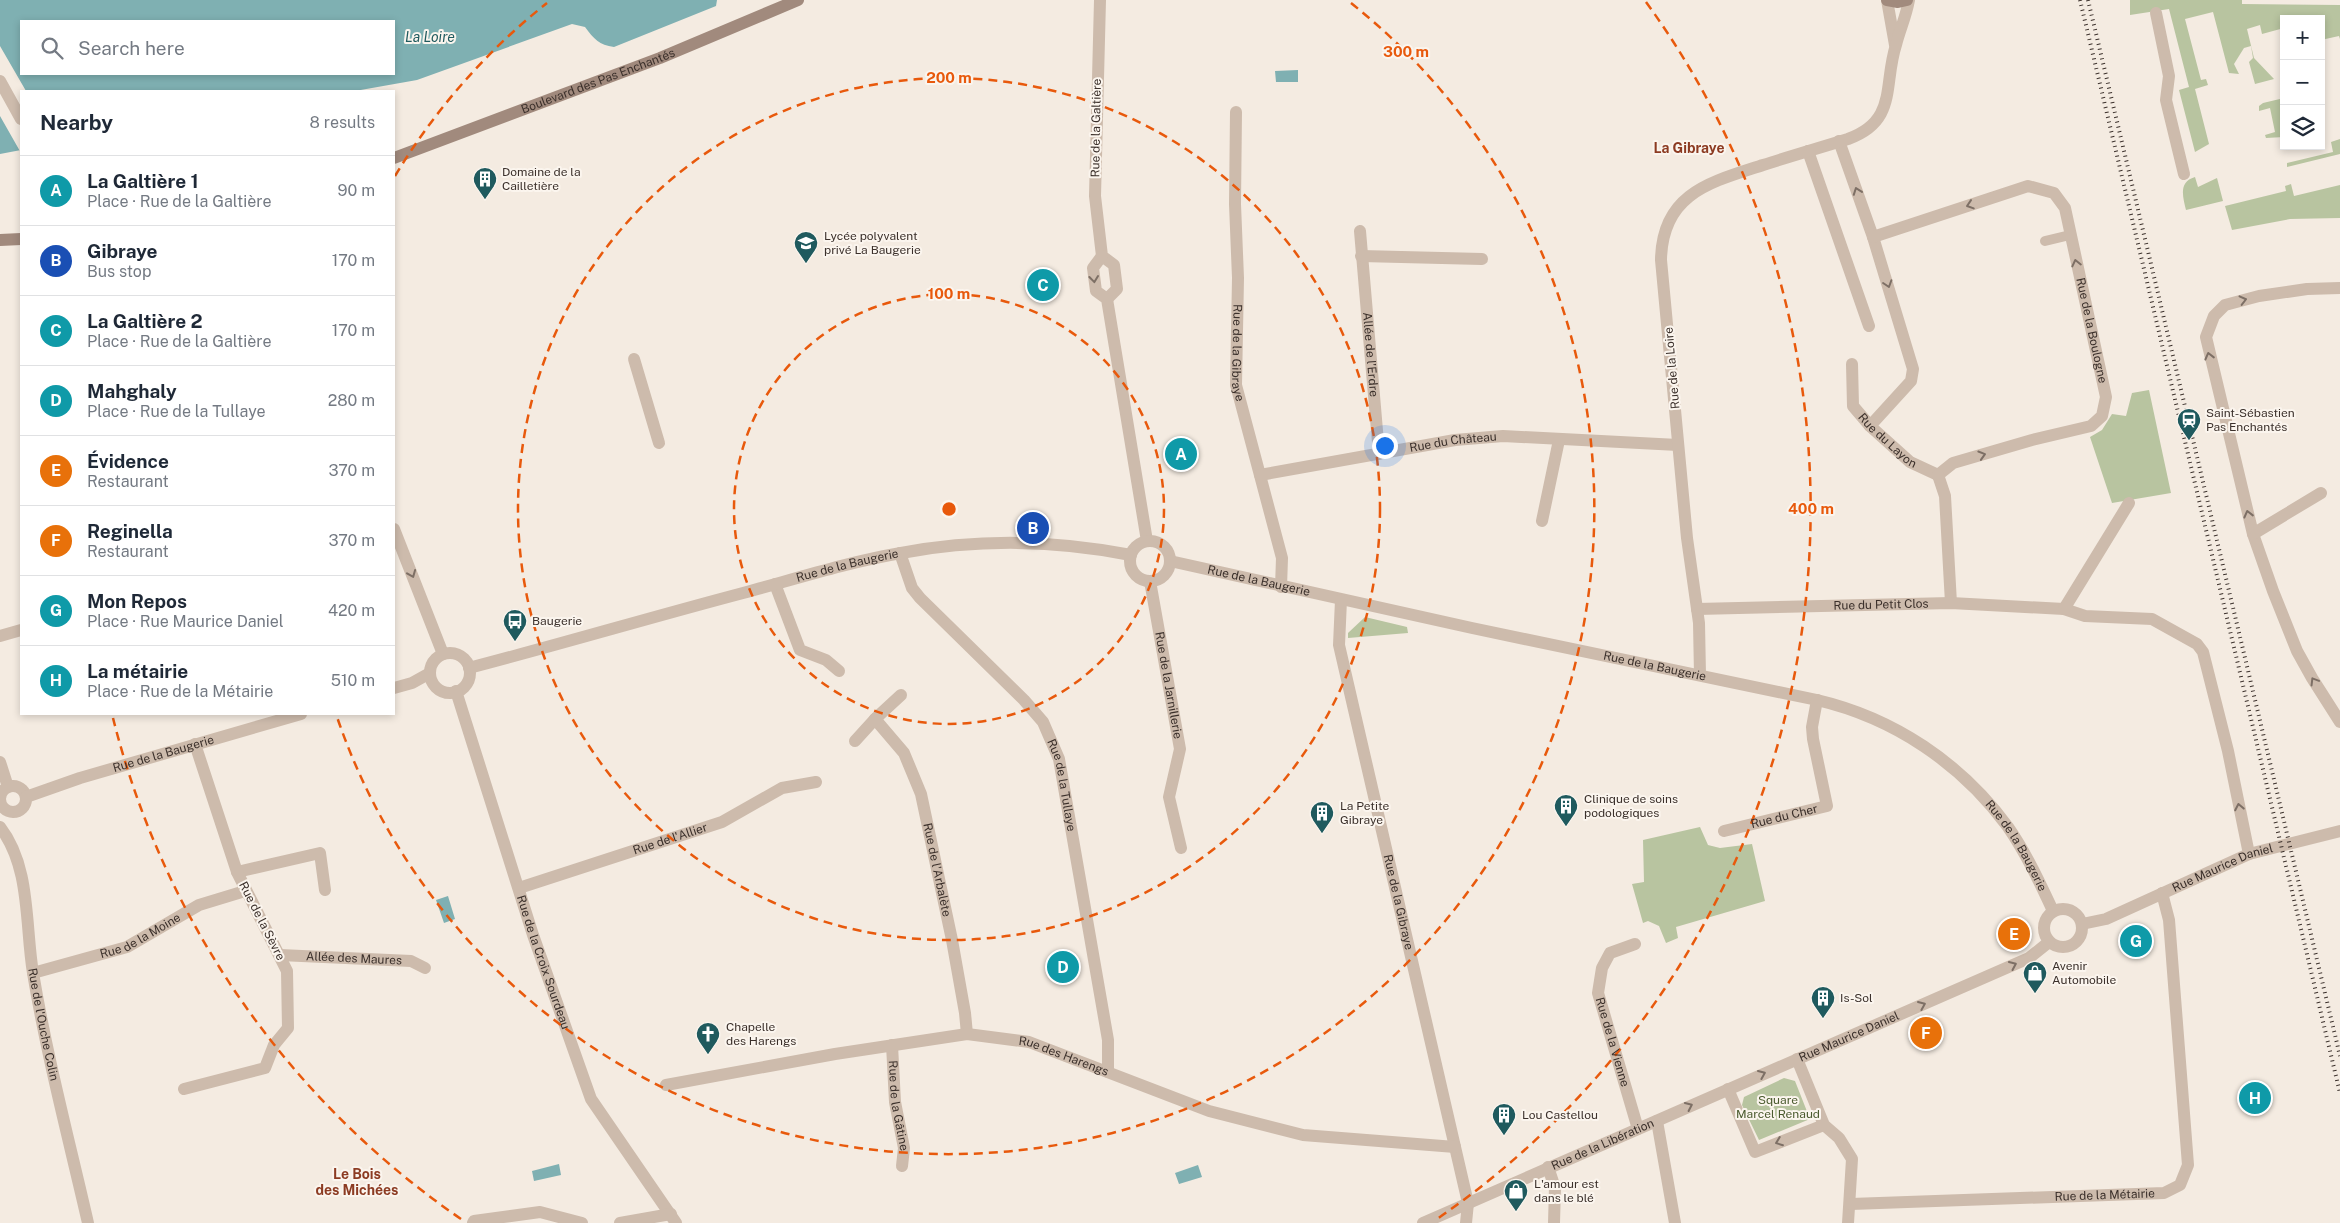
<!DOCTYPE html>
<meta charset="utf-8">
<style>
body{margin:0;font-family:"Public Sans",sans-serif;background:#f6f6f7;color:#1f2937}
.controls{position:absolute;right:15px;top:15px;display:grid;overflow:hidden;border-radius:0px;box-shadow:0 2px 8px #0003}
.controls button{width:45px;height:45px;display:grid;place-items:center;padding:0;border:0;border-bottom:1px solid #e0e1e3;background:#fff;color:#1f2937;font:25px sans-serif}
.you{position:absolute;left:1384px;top:445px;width:18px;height:18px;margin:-12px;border:4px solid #fff;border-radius:50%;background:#1a73e8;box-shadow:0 0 0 8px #1a73e833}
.badge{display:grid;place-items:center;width:32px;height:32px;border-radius:50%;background:#d93025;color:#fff;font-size:16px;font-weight:700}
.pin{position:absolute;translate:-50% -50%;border:2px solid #fff;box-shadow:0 1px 5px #0006}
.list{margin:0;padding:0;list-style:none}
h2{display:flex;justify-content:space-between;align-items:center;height:65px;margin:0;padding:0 20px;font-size:21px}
h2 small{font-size:16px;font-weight:400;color:#747a83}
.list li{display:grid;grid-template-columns:32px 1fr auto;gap:15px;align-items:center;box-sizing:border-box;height:70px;padding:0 20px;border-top:1px solid #e0e1e3}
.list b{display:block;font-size:19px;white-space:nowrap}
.list p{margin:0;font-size:16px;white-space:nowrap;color:#747a83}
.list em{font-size:16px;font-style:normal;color:#747a83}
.icon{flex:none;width:28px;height:28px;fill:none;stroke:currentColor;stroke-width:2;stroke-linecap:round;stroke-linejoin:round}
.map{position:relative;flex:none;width:2340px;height:1223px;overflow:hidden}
.search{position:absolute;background:#fff;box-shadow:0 2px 8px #0003;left:20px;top:20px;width:375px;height:55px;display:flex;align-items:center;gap:12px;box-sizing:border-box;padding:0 18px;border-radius:0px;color:#747a83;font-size:19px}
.panel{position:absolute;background:#fff;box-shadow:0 2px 8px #0003;left:20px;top:90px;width:375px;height:625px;border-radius:0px}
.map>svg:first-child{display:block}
.green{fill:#b8c4a0}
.water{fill:#7fb0b2;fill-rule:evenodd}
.pier{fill:#f4ebe1}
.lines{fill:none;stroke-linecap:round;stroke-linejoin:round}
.pedestrian{stroke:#cdbbac;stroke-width:10}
.minor{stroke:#cdbbac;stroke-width:12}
.tertiary{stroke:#cdbbac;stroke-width:12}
.secondary{stroke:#a18a7d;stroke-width:12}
.rail{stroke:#3b302b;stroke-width:4;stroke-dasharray:1 4;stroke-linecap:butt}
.oneway{stroke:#7d6f65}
.ring{fill:none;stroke:#e8590c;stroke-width:2.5;stroke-dasharray:9 6}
.labels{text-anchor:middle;stroke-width:4;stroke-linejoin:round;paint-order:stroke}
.street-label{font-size:12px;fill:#3b302b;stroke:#fbf5ee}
.poi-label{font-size:12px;fill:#3b302b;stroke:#fbf5ee;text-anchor:start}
.park-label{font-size:12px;fill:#4a5a2e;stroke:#fbf5ee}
.water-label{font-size:14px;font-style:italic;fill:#1f5a5e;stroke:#fbf5ee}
.neighbourhood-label{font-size:14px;font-weight:bold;fill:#8c3b22;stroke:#fbf5ee}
.centre{fill:#e8590c;stroke:#fbf5ee;stroke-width:2.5}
.ring-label{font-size:15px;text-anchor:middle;font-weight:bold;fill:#e8590c;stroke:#fbf5ee;stroke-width:4;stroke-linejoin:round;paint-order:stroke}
</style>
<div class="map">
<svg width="2340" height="1223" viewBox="0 0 2340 1223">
<rect width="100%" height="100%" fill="#f4ebe1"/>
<path class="green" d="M2130 0H2242V4L2340 5V39L2339 36 2321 40V19H2284V28L2262 34 2260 25 2247 29 2254 58 2274 79 2255 84 2249 62 2253 58 2251 46 2244 48 2234 64 2239 74 2229 73 2213 12 2185 19 2201 80 2206 79 2208 85 2195 89 2209 144 2195 152 2179 90 2189 87 2169 9 2130 15Z
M2284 98V137L2266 138 2265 135 2275 132 2270 108 2259 111V106L2263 103Z
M2340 139V154L2287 167V163L2333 152 2331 142Z
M2195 177 2198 187 2217 178 2223 201 2186 210C2183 197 2178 182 2195 177Z
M2291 184 2294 196 2340 185V218L2290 219 2232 230 2225 206 2286 191 2285 186Z
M2149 390 2171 493 2112 503 2090 437 2102 430 2112 414 2126 416 2132 393Z
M1365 617 1407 627 1408 633 1348 638V633Z
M1700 827 1708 845 1720 848 1752 844 1765 901 1676 927 1678 938 1666 943 1659 926 1648 921 1643 923 1632 884 1644 882 1643 840Z
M1784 1078 1795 1081 1810 1119 1759 1140 1742 1105 1744 1097Z"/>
<path class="water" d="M0 0H717L716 6 614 47C599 45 594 39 585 27L572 24 417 80 355 91H21V150L0 154ZM21 21H394V74H21Z
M1298 70V82H1276L1275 71Z
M448 896 455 919 444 923 436 900Z
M559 1164 561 1175 534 1181 532 1171Z
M1198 1165 1202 1177 1179 1184 1175 1173Z"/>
<path class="pier" d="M0 46 26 91H21V153L0 116Z"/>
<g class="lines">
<path class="pedestrian" d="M2045 241 2070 235"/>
<g class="minor">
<path d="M1100 0 1095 196 1102 256 1114 265 1117 289 1107 299"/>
<path d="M1887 0 1895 45"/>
<path d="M2156 13 2169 76 2166 100 2184 174"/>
<path id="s1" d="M1236 112 1235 204 1238 278 1236 385 1282 558 1281 587"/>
<path d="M1839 141 1873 237 1913 369 1911 381 1870 426"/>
<path d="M1808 151 1869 326"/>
<path id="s2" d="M1360 231 1379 454"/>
<path id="s3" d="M1873 237 2028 186 2054 193 2065 208 2106 397 2102 416 2091 426 2032 440 1953 463 1938 475"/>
<path d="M1102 256 1093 268 1096 291 1107 299 1147 541"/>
<path d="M1361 256 1482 259"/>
<path d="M2340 288 2307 289 2259 296 2225 305 2214 316 2206 337 2253 534 2273 591 2297 651 2312 678 2340 722"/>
<path d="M634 359 659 443"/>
<path id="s4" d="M1852 364 1853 406 1870 426 1910 462 1938 475"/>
<path id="s5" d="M1260 475 1455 440 1503 436 1678 445"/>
<path d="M1938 475 1945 496 1951 603"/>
<path d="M1542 521 1559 440"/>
<path d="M394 529 443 654"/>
<path d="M2253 534 2321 493"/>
<circle cx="1150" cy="561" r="20"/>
<path id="s6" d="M900 553 912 588 920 598 1024 700 1043 722 1059 759 1108 1040V1072"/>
<path id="s7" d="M1170 561 1472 628 1817 700C1894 718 1961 763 2008 827 2026 853 2040 883 2053 911"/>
<path id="s8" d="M1150 581 1180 749 1169 797 1181 848"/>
<path d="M775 584 800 650 826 660 839 671"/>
<path id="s9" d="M1341 600 1339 645 1468 1203 1466 1223"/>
<path id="s10" d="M1697 609 1951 603 2064 609 2085 616 2152 619 2197 644 2203 652 2228 751 2249 854"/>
<path d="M2064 609 2129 503"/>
<path d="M0 636 21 630"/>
<circle cx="450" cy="673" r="20"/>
<path id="s11" d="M469 668C561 644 652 617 743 593 795 579 848 562 901 553 976 539 1056 540 1131 555"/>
<path d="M1700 675 1699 623 1687 538 1661 260C1662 193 1711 182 1763 165 1791 156 1819 148 1848 139 1898 121 1883 85 1896 45 1900 29 1906 17 1909 0"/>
<path d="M394 688 412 683 430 673"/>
<path id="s12" d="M456 691 533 935 591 1099 676 1223"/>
<path id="s13" d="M901 695 875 719 904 753 921 794 952 940 965 1013 967 1034"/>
<path d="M855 741 875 719"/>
<path d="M0 762 8 787"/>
<circle cx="13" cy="799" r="13"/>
<path id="s14" d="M26 797 80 778 301 714"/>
<path id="s15" d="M0 827C31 867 25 925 33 973 47 1057 69 1140 88 1223"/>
<path id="s16" d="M1724 831 1827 806 1813 739 1812 727 1817 700"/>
<path d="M237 872 320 853 325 890"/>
<path id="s17" d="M519 888 722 822 782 788 816 782"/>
<path id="s18" d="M1635 944 1610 953 1602 968 1598 993 1638 1129"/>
<path id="s19" d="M280 955 411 961 425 968"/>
<path id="s20" d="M33 973 127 947 199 905 245 891"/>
<path id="s21" d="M892 1045 895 1102 904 1148 902 1166"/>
<path d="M1797 1059 1824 1125 1839 1138 1852 1159 1848 1223"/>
<path id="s22" d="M666 1085 835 1054 967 1034 1029 1042 1209 1111 1303 1135 1455 1147"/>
<path d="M184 1089 265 1068 274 1045 288 1028 287 971 237 872 195 744"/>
<path d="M1728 1089 1755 1152 1824 1125"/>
<path d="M1657 1121 1675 1223"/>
<path d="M1548 1167 1555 1188 1554 1223"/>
<path id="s23" d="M1851 1204 2164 1193 2180 1185 2188 1165 2169 920 2162 893"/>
<path d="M473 1223 474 1221 540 1212 582 1223"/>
<path d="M620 1223 671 1214"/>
</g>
<g class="tertiary">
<path d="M0 81 21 119"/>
<circle cx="2063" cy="928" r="19"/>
<path id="s24" d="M2082 924 2106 919 2249 854 2340 831"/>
<path id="s25" d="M1423 1223 2029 958 2049 942"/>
</g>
<g class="secondary">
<path d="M1887 0 1898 2 1907 0"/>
<path id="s26" d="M394 158 660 58 798 0"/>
<path d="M0 240 21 239"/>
</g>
<path class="rail" d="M2080 0 2340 1093
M2088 0 2340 1056"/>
</g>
<defs><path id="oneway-chevron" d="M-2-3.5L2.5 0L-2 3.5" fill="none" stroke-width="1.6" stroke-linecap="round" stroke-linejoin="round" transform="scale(1.25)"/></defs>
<g class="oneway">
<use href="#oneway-chevron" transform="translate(1857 191) rotate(-110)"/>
<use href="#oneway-chevron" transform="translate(1970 205) rotate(162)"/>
<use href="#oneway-chevron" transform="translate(2076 263) rotate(-103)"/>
<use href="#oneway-chevron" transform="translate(1094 279) rotate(83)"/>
<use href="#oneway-chevron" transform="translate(1888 284) rotate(72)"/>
<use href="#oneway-chevron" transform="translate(2243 300) rotate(-14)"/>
<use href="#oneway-chevron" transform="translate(2209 356) rotate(-104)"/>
<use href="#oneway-chevron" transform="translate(1982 455) rotate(-17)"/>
<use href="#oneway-chevron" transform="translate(2248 514) rotate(-104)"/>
<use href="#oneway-chevron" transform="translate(412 574) rotate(68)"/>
<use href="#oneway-chevron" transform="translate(2314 681) rotate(-121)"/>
<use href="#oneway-chevron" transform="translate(2239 807) rotate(-101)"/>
<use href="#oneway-chevron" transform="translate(2013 965) rotate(-24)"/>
<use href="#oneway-chevron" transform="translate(1922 1005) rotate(-23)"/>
<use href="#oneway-chevron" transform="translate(1762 1074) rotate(-23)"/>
<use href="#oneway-chevron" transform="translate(1689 1106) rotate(-25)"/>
<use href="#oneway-chevron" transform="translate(1779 1142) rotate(159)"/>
</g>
<g class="ring">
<circle cx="949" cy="509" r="215"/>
<circle cx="949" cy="509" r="431"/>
<path d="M395 176A646 646 0 0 1 547 3M1351 3A646 646 0 1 1 336 714"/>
<path d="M461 1219A862 862 0 0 1 113 718M1646 2A862 862 0 0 1 1437 1219"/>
</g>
<defs>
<g id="building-pin" transform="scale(1.25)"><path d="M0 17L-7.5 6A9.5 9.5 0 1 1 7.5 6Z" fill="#1f5a5e" stroke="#fbf5ee"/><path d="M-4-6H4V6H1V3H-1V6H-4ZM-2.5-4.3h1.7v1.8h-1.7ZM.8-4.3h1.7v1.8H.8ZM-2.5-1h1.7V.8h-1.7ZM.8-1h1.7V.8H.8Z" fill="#fff"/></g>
<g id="school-pin" transform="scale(1.25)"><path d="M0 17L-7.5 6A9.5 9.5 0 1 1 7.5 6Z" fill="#1f5a5e" stroke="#fbf5ee"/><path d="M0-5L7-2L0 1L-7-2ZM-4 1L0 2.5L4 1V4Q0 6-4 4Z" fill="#fff"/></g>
<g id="station-pin" transform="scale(1.25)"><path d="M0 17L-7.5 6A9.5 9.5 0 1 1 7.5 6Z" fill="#1f5a5e" stroke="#fbf5ee"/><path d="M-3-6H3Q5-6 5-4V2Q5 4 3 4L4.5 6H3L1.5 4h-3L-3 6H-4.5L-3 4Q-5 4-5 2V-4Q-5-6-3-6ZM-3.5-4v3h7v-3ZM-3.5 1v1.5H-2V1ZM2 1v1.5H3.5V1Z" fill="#fff"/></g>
<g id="bus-pin" transform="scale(1.25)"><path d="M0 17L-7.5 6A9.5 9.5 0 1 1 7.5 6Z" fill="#1f5a5e" stroke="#fbf5ee"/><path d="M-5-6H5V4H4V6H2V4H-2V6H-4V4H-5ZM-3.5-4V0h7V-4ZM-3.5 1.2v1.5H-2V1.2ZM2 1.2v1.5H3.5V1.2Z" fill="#fff"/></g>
<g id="shop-pin" transform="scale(1.25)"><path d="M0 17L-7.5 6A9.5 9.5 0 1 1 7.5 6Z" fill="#1f5a5e" stroke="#fbf5ee"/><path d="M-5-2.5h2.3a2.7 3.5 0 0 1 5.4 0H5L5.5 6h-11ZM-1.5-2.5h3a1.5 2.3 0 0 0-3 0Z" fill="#fff"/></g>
<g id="church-pin" transform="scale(1.25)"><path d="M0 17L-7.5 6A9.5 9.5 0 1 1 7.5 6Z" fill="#1f5a5e" stroke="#fbf5ee"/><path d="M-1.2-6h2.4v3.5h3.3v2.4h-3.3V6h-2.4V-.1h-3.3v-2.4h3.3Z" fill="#fff"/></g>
</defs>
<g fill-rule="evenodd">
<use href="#building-pin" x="485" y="179"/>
<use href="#school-pin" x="806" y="243"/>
<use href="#station-pin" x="2189" y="420"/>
<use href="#bus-pin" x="515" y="621"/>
<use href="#building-pin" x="1566" y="806"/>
<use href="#building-pin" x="1322" y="813"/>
<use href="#shop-pin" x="2035" y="973"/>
<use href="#building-pin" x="1823" y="998"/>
<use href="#church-pin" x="708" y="1034"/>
<use href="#building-pin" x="1504" y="1115"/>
<use href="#shop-pin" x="1516" y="1191"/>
</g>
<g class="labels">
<g class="street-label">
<text dy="4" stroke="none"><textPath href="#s26" startOffset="218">Boulevard des Pas Enchantés</textPath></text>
<text transform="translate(1096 128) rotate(-89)" y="4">Rue de la Galtière</text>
<text dy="4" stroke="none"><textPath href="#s3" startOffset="334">Rue de la Boulogne</textPath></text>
<text dy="4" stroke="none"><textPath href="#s1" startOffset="241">Rue de la Gibraye</textPath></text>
<text dy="4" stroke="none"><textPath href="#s2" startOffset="124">Allée de l'Erdre</textPath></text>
<text transform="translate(1672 368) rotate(-95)" y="4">Rue de la Loire</text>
<text dy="4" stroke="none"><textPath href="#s4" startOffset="91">Rue du Layon</textPath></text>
<text dy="4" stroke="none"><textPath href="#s5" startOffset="196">Rue du Château</textPath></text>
<text dy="4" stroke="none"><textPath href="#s11" startOffset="392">Rue de la Baugerie</textPath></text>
<text dy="4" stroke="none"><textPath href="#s7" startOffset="91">Rue de la Baugerie</textPath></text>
<text dy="4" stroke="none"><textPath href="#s10" startOffset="184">Rue du Petit Clos</textPath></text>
<text dy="4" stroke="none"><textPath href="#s7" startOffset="496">Rue de la Baugerie</textPath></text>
<text dy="4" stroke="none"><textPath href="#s8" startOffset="106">Rue de la Jarnillerie</textPath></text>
<text dy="4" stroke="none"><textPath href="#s14" startOffset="144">Rue de la Baugerie</textPath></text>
<text dy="4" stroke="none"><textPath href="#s6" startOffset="291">Rue de la Tullaye</textPath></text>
<text dy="4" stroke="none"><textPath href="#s16" startOffset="62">Rue du Cher</textPath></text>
<text dy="4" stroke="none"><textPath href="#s17" startOffset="159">Rue de l'Allier</textPath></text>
<text dy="4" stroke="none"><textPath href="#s7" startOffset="916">Rue de la Baugerie</textPath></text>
<text dy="4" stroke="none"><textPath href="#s24" startOffset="152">Rue Maurice Daniel</textPath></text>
<text dy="4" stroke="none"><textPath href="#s13" startOffset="202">Rue de l'Arbalète</textPath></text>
<text dy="4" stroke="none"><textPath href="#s9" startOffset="309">Rue de la Gibraye</textPath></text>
<text transform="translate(262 921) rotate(63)" y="4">Rue de la Sèvre</text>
<text dy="4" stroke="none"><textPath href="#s20" startOffset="114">Rue de la Moine</textPath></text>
<text dy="4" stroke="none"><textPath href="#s19" startOffset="74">Allée des Maures</textPath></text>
<text dy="4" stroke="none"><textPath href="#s12" startOffset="285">Rue de la Croix Sourdeau</textPath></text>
<text dy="4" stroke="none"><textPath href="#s15" startOffset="204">Rue de l'Ouche Colin</textPath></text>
<text dy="4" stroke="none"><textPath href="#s25" startOffset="465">Rue Maurice Daniel</textPath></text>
<text dy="4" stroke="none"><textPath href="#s18" startOffset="120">Rue de la Vienne</textPath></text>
<text dy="4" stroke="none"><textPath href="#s22" startOffset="405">Rue des Harengs</textPath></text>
<text dy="4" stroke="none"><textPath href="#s21" startOffset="61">Rue de la Gâtine</textPath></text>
<text dy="4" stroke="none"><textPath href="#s25" startOffset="196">Rue de la Libération</textPath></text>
<text dy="4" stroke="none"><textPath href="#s23" startOffset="254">Rue de la Métairie</textPath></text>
</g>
<g class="poi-label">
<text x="502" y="176">Domaine de la<tspan x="502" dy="14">Cailletière</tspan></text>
<text x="824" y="240">Lycée polyvalent<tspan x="824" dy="14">privé La Baugerie</tspan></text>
<text x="2206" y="417">Saint-Sébastien<tspan x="2206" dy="14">Pas Enchantés</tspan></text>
<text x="532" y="625">Baugerie</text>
<text x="1584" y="803">Clinique de soins<tspan x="1584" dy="14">podologiques</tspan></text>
<text x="1340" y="810">La Petite<tspan x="1340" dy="14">Gibraye</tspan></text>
<text x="2052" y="970">Avenir<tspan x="2052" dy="14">Automobile</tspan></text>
<text x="1840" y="1002">Is-Sol</text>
<text x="726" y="1031">Chapelle<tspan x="726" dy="14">des Harengs</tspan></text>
<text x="1522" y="1119">Lou Castellou</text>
<text x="1534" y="1188">L'amour est<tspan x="1534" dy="14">dans le blé</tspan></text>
</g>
<g class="park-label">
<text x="1778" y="1104">Square<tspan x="1778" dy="14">Marcel Renaud</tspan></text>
</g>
<g class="water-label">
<text x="430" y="42">La Loire</text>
</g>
<g class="neighbourhood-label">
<text x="1689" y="153">La Gibraye</text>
<text x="357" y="1179">Le Bois<tspan x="357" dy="16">des Michées</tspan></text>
</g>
</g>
<circle cx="949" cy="509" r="8" class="centre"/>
<g class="ring-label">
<text x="1406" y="57">300 m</text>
<text x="949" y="83">200 m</text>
<text x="949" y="299">100 m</text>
<text x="1811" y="514">400 m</text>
</g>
</svg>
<div class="controls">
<button>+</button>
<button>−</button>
<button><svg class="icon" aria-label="layers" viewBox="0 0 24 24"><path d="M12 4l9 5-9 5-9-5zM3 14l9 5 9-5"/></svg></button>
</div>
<div class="you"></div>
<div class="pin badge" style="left:1181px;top:454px;background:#0f9aa8">A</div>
<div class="pin badge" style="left:1033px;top:528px;background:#1a4fb4">B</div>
<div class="pin badge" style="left:1043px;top:285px;background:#0f9aa8">C</div>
<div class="pin badge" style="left:1063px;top:967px;background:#0f9aa8">D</div>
<div class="pin badge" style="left:2014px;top:934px;background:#e8710a">E</div>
<div class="pin badge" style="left:1926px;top:1033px;background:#e8710a">F</div>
<div class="pin badge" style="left:2136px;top:941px;background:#0f9aa8">G</div>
<div class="pin badge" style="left:2255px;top:1098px;background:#0f9aa8">H</div>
<div class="search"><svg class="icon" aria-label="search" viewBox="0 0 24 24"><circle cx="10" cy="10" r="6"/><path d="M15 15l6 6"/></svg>Search here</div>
<section class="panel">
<h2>Nearby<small>8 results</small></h2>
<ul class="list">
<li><span class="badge" style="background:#0f9aa8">A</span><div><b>La Galtière 1</b><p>Place · Rue de la Galtière</p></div><em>90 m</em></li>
<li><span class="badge" style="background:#1a4fb4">B</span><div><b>Gibraye</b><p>Bus stop</p></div><em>170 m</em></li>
<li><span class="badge" style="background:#0f9aa8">C</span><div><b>La Galtière 2</b><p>Place · Rue de la Galtière</p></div><em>170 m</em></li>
<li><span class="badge" style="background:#0f9aa8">D</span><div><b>Mahghaly</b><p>Place · Rue de la Tullaye</p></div><em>280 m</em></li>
<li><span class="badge" style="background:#e8710a">E</span><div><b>Évidence</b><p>Restaurant</p></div><em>370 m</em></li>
<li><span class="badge" style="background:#e8710a">F</span><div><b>Reginella</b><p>Restaurant</p></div><em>370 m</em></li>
<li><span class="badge" style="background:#0f9aa8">G</span><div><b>Mon Repos</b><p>Place · Rue Maurice Daniel</p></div><em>420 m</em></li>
<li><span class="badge" style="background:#0f9aa8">H</span><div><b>La métairie</b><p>Place · Rue de la Métairie</p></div><em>510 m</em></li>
</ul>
</section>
</div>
